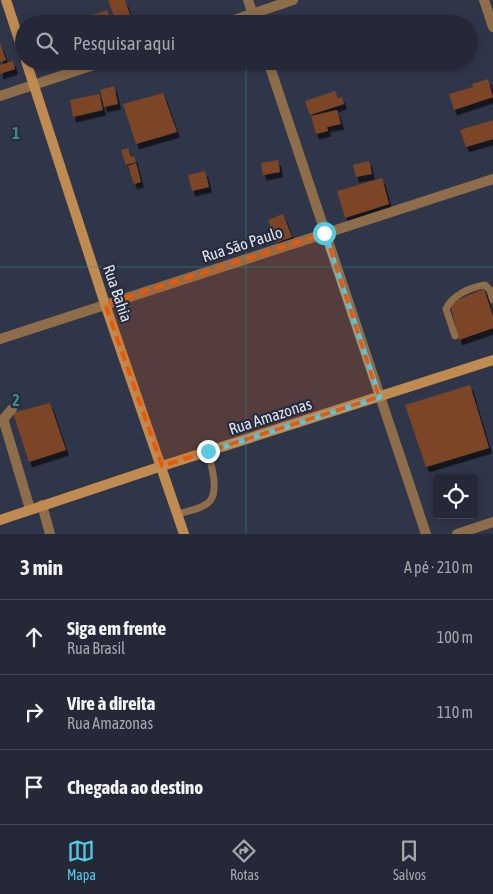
<!DOCTYPE html>
<html lang="pt">
<meta charset="utf-8">
<style>
body{margin:0;font-family:"Asap Condensed",sans-serif;background:#303442;color:#f1f3f6}
.controls{position:absolute;right:15px;bottom:15px;display:grid;overflow:hidden;border-radius:5px;box-shadow:0 2px 8px #0003}
.controls button{width:45px;height:45px;display:grid;place-items:center;padding:0;border:0;border-bottom:1px solid #414452;background:#242837;color:#f1f3f6;font:25px sans-serif}
.stop{position:absolute;width:15px;height:15px;margin:-11px;border:4px solid #55cae0;border-radius:50%;background:#fff}
.stop.end{background:#55cae0;border-color:#fff;box-shadow:0 1px 5px #0008}
.list{margin:0;padding:0;list-style:none}
h2{display:flex;justify-content:space-between;align-items:center;height:65px;margin:0;padding:0 20px;font-size:21px}
h2 small{font-size:16px;font-weight:400;color:#a3a6ad}
.list li{display:grid;grid-template-columns:32px 1fr auto;gap:15px;align-items:center;box-sizing:border-box;height:75px;padding:0 20px;border-top:1px solid #414452}
.list b{display:block;font-size:19px;white-space:nowrap}
.list p{margin:0;font-size:16px;white-space:nowrap;color:#a3a6ad}
.list em{font-size:16px;font-style:normal;color:#a3a6ad}
.icon{flex:none;width:28px;height:28px;fill:none;stroke:currentColor;stroke-width:2;stroke-linecap:round;stroke-linejoin:round}
.map{position:relative;flex:none;width:493px;height:534px;overflow:hidden}
.search{position:absolute;background:#242837;box-shadow:0 2px 8px #0003;left:15px;right:15px;top:15px;height:55px;display:flex;align-items:center;gap:12px;box-sizing:border-box;padding:0 18px;border-radius:28px;color:#a3a6ad;font-size:19px}
.sheet{height:290px;background:#242837}
nav{display:flex;justify-content:space-around;align-items:center;box-sizing:border-box;height:70px;border-top:1px solid #414452;background:#242837;font-size:14px;color:#a3a6ad}
nav a{display:grid;justify-items:center;gap:2px}
nav .on{color:#55cae0}
.map>svg:first-child{display:block}
.building{fill:#7b4527;filter:url(#shadow)}
.lines{fill:none;stroke-linecap:round;stroke-linejoin:round}
.lane{stroke:#8e6d4a;stroke-width:7}
.street{stroke:#8e6d4a;stroke-width:10}
.secondary{stroke:#bf8b50;stroke-width:10}
.route{stroke:#55cae0;stroke-width:6}
.marked{fill:#e8590c;fill-opacity:0.2;stroke:#e8590c;stroke-width:4;stroke-dasharray:10 6;stroke-linejoin:round}
.grid{fill:none;stroke:#388c88;stroke-width:1;stroke-opacity:0.55}
.labels{text-anchor:middle;stroke-width:4.5;stroke-linejoin:round;paint-order:stroke}
.street-label{font-size:16px;fill:#dee2ee;stroke:#262c3e}
.grid-label{font-size:16px;text-anchor:middle;font-weight:bold;fill:#388c88;stroke:#262c3e;stroke-width:4.5;stroke-linejoin:round;paint-order:stroke}
</style>
<div class="map">
<svg width="493" height="534" viewBox="0 0 493 534">
<defs>
<filter id="shadow"><feDropShadow dx="3" dy="5.5" stdDeviation="0" flood-color="#0009"/></filter>
</defs>
<rect width="100%" height="100%" fill="#303649"/>
<path class="building" d="M108 0H125L133 24H117Z
M107 10 112 24H93L90 16Z
M0 43 6 60 0 62Z
M13 61 15 69 0 74V65Z
M488 79 493 97 454 110 449 94 473 87 472 84Z
M114 86 118 104 104 107 100 90Z
M335 91 338 98 342 97 344 104 310 115 305 101Z
M163 93 177 132 136 144 123 104Z
M99 94 103 110 73 117 70 100Z
M337 110 341 124 327 127 328 131 316 134 311 116Z
M493 120V139L466 147 460 130Z
M128 148 131 157 134 156 136 162 126 165 121 150Z
M278 160 280 172 263 175 261 163Z
M369 161 372 174 356 177 353 165Z
M136 163 141 182 134 184 128 166Z
M205 171 209 187 192 191 188 175Z
M382 178 389 204 345 218 337 191Z
M283 214 292 237 276 243 268 220Z
M484 289 493 316V328L459 340 450 303Z
M470 385 489 448 426 467 405 405Z
M50 403 66 450 29 462 13 413Z"/>
<g class="lines">
<path class="lane" d="M455 336 446 309C452 295 471 287 485 285L490 290 493 300
M178 514C187 511 203 509 210 501 219 489 211 465 208 451"/>
<path class="street" d="M248 0 256 24
M484 0 493 27
M222 24 293 0
M268 61 426 534
M0 96 106 61
M0 339 493 179
M12 409 5 417 4 422 30 509
M42 505 50 534
M457 534 493 522"/>
<path class="secondary" d="M6 0 24 55
M26 61 105 304 184 534
M0 520 162 466 493 360"/>
</g>
<g class="lines">
<path class="route" d="M208 451 379 397 324 233"/>
</g>
<path class="marked" d="M325 233 379 397 162 466 105 304Z"/>
<path class="grid" d="M246 0V24M246 61V534M0 267H493"/>
<g class="labels">
<g class="street-label">
<text transform="translate(242 244) rotate(-18)" y="6">Rua São Paulo</text>
<text transform="translate(118 293) rotate(71)" y="6">Rua Bahia</text>
<text transform="translate(270 416) rotate(-18)" y="6">Rua Amazonas</text>
</g>
</g>
<g class="grid-label">
<text x="16" y="139">1</text>
<text x="16" y="406">2</text>
</g>
</svg>
<div class="controls">
<button><svg class="icon" aria-label="locate" viewBox="0 0 24 24"><circle cx="12" cy="12" r="6"/><path d="M12 2v4M12 18v4M2 12h4M18 12h4"/></svg></button>
</div>
<div class="stop" style="left:324px;top:233px"></div>
<div class="stop end" style="left:208px;top:451px"></div>
<div class="search"><svg class="icon" aria-label="search" viewBox="0 0 24 24"><circle cx="10" cy="10" r="6"/><path d="M15 15l6 6"/></svg>Pesquisar aqui</div>
</div>
<section class="sheet">
<h2>3 min<small>A pé · 210 m</small></h2>
<ul class="list">
<li><svg class="icon" aria-label="ahead" viewBox="0 0 24 24"><path d="M12 20V5M6 11l6-6 6 6"/></svg><div><b>Siga em frente</b><p>Rua Brasil</p></div><em>100 m</em></li>
<li><svg class="icon" aria-label="right" viewBox="0 0 24 24"><path d="M7 20v-9h11M14 6l5 5-5 5"/></svg><div><b>Vire à direita</b><p>Rua Amazonas</p></div><em>110 m</em></li>
<li><svg class="icon" aria-label="arrive" viewBox="0 0 24 24"><path d="M6 21V4h12l-3 4 3 4H6"/></svg><div><b>Chegada ao destino</b></div></li>
</ul>
</section>
<nav>
<a class="on"><svg class="icon" aria-label="map" viewBox="0 0 24 24"><path d="M3 6l6-2 6 2 6-2v14l-6 2-6-2-6 2zM9 4v14M15 6v14"/></svg>Mapa</a>
<a><svg class="icon" aria-label="directions" viewBox="0 0 24 24"><path d="M12 3l9 9-9 9-9-9zM9 14v-3h6M13 9l2 2-2 2"/></svg>Rotas</a>
<a><svg class="icon" aria-label="saved" viewBox="0 0 24 24"><path d="M7 4h10v16l-5-4-5 4z"/></svg>Salvos</a>
</nav>
